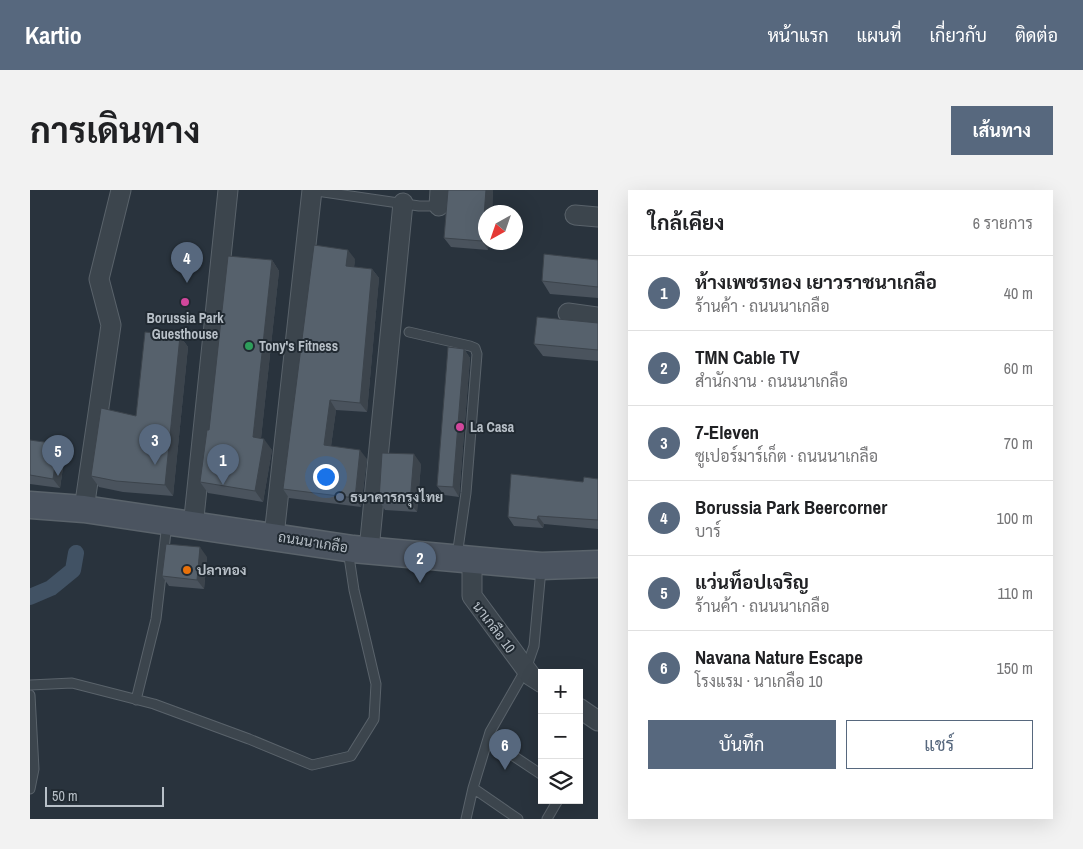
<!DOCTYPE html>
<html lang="th">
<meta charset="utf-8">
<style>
body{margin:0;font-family:"Archivo Narrow",Sarabun,sans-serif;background:#f2f2f2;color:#202124}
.controls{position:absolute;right:15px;bottom:15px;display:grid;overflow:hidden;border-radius:0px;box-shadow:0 5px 20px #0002}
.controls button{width:45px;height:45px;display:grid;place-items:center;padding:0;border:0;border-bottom:1px solid #e0e0e0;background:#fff;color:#202124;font:25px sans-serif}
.compass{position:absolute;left:448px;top:15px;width:45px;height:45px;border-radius:50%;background:#fff;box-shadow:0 5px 20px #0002;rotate:220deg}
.scale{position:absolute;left:15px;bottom:12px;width:119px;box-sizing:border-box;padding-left:5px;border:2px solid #b8c0c8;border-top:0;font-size:14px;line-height:18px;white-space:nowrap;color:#b8c0c8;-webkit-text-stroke:4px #212a32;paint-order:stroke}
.you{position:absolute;left:295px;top:286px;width:18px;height:18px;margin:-12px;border:4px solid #fff;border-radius:50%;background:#1a73e8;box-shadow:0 0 0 8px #1a73e833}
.badge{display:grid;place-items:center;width:32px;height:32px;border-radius:50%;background:#57687e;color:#fff;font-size:16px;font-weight:700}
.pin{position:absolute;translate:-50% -41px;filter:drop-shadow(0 1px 2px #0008)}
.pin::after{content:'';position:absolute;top:26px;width:18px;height:15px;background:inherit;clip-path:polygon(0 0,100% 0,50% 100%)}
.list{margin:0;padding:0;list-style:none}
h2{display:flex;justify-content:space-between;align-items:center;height:65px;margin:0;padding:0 20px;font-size:21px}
h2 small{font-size:16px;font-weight:400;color:#757577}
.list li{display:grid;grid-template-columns:32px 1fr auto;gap:15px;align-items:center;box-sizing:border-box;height:75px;padding:0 20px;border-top:1px solid #e0e0e0}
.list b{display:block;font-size:19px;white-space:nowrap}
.list p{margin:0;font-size:16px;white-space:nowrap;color:#757577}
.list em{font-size:16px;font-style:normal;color:#757577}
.actions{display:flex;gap:10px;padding:15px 20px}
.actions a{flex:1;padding:11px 0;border:1px solid #57687e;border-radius:0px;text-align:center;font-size:18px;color:#57687e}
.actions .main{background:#57687e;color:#fff}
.icon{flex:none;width:28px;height:28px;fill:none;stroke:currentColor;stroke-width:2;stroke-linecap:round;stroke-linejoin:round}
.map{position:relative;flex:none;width:568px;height:629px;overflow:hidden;border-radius:0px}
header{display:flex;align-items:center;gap:30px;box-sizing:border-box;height:70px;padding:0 25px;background:#57687e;color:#fff}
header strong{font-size:24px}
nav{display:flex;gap:28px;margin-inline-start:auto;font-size:18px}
.intro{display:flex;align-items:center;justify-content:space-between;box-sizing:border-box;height:120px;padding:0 30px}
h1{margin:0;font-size:35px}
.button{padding:12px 22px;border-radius:0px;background:#57687e;color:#fff;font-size:18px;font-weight:700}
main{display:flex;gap:30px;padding:0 30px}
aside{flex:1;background:#fff;border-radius:0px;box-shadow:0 5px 20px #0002}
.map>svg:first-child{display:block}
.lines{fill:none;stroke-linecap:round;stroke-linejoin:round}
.canal{stroke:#415264;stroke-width:16}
.lane-casing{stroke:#5a636b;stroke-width:11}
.street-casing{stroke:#5a636b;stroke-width:21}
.secondary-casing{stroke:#5a636b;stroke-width:29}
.lane{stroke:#3c454d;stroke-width:9}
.street{stroke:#3c454d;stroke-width:19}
.secondary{stroke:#4b5460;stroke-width:26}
.wall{fill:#4a535d}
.shaded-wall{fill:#3c444c}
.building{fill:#56616c;stroke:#3c444c}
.hotel-dot{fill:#d1479c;stroke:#212a32;stroke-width:2}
.leisure-dot{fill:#2e9e5b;stroke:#212a32;stroke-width:2}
.service-dot{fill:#5c6f8a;stroke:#212a32;stroke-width:2}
.food-dot{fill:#e8710a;stroke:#212a32;stroke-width:2}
.labels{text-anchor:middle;stroke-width:4;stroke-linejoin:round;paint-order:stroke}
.poi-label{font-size:14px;font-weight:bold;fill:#b8c0c8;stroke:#212a32;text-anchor:start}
.street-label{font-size:14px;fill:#b8c0c8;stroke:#212a32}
</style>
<header>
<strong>Kartio</strong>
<nav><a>หน้าแรก</a><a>แผนที่</a><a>เกี่ยวกับ</a><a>ติดต่อ</a></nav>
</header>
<div class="intro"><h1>การเดินทาง</h1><a class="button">เส้นทาง</a></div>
<main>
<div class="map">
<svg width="568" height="629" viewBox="0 0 568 629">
<rect width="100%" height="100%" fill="#29333d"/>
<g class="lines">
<path class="canal" d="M0 407 21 398 43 380 46 363"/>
<g class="lane-casing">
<path id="lane" d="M280 0 389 16H409
M379 142 440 156 445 158 447 164 436 303 427 366
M0 495 42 493 124 514 219 549 282 575 321 566 344 529 346 494 324 400 318 360
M0 505 4 579 0 599
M106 510 126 429 137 333
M458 549 512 585
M443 598 488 629
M436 629 443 598 460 542 496 479 504 456 511 379
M517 629 528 610"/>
</g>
<g class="street-casing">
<path id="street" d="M409 16 410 0
M545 25 568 27
M538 123 568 127
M54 319 81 135 69 89 91 0
M163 337 198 0
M244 346 282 0
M339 360 373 13
M442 370V406L501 486 512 493
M549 518 568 531"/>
</g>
<g class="secondary-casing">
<path id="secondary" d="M0 315 54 319 323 359 511 376 568 374"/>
</g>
<use href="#lane" class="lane"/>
<use href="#street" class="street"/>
<use href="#secondary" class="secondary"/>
</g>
<path class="wall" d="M463 0 462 22H456L458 60 421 57 414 48Z
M325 69 324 77 342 79 349 88 337 222 306 220 301 256 337 269 331 317 259 308 253 299Z
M242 70 249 81 231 248 242 260 233 312 178 303 170 292 179 240Z
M568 70V108L520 104 512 91Z
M568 133V171L513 166 504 154Z
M150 146 158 157 143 306 93 302 69 297 61 286 106 226Z
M434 159 440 168 429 307 414 305 407 296Z
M0 250 35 264 30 298 0 294Z
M391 274 387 322 355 320 349 310Z
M568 289V339L514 334 513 338 484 336 478 327 553 292Z
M177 367 174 399 139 396 132 386Z"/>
<path class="shaded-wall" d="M456 0H463L462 22H456V52H459L458 60 452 51Z
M318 60 325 69 323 86 316 76Z
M242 70 249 81 230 258 223 247Z
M342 79 349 88 337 222 330 213Z
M150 146 158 157 143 306 135 295Z
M434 159 440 168 429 307 423 297Z
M300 210 306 220 300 264 294 255Z
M234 249 242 260 233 312 225 301Z
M28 254 35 264 30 298 23 289Z
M330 260 337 269 331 317 325 308Z
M384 264 391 274 387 322 380 313Z
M508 326 514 334 513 338 507 330Z
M170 357 177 367 174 399 167 390Z"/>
<path class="building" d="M418 0H456L452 51 414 48Z
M284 55 318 60 316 76 342 79 330 213 300 210 294 255 330 260 325 308 253 299Z
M514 64 568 70V97L512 91Z
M198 66 242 70 223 247 234 249 225 301 170 292 177 240H179Z
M507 127 568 133V160L504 154Z
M115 142 150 146 135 295 86 291 61 286 71 218 106 226Z
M418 157 434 159 423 297 407 296Z
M0 250 28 254 23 289 0 285Z
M352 263 384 264 380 313 349 310Z
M481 284 553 292 554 287 568 289V330L508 326 507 330 478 327Z
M136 354 170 357 167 390 132 386Z"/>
<g class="hotel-dot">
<circle cx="155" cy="112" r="5"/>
<circle cx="430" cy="237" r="5"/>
</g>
<circle class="leisure-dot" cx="219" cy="156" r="5"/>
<circle class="service-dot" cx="310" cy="307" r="5"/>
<circle class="food-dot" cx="157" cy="380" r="5"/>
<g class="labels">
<g class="poi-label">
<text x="155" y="133" text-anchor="middle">Borussia Park<tspan x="155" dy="16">Guesthouse</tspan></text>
<text x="229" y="161">Tony's Fitness</text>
<text x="440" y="242">La Casa</text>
<text x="320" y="312">ธนาคารกรุงไทย</text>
<text x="167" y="385">ปลาทอง</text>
</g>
<g class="street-label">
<text transform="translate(283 352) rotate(9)" y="5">ถนนนาเกลือ</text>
<text transform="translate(464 437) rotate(53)" y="5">นาเกลือ 10</text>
</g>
</g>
</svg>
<div class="controls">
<button>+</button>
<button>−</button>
<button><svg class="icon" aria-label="layers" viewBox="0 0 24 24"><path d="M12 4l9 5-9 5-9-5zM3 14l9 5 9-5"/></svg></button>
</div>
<svg class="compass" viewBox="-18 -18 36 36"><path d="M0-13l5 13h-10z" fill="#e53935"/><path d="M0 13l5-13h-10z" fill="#757577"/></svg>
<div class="scale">50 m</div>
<div class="you"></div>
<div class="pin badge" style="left:193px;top:295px">1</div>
<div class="pin badge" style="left:390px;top:393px">2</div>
<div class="pin badge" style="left:125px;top:275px">3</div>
<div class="pin badge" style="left:157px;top:93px">4</div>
<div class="pin badge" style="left:28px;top:286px">5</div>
<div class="pin badge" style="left:475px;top:580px">6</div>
</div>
<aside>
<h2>ใกล้เคียง<small>6 รายการ</small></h2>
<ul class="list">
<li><span class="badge">1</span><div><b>ห้างเพชรทอง เยาวราชนาเกลือ</b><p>ร้านค้า · ถนนนาเกลือ</p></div><em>40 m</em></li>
<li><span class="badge">2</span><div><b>TMN Cable TV</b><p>สำนักงาน · ถนนนาเกลือ</p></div><em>60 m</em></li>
<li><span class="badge">3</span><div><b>7-Eleven</b><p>ซูเปอร์มาร์เก็ต · ถนนนาเกลือ</p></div><em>70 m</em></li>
<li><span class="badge">4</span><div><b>Borussia Park Beercorner</b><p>บาร์</p></div><em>100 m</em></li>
<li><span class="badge">5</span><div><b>แว่นท็อปเจริญ</b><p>ร้านค้า · ถนนนาเกลือ</p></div><em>110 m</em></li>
<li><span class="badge">6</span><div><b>Navana Nature Escape</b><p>โรงแรม · นาเกลือ 10</p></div><em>150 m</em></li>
</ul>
<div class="actions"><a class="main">บันทึก</a><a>แชร์</a></div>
</aside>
</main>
